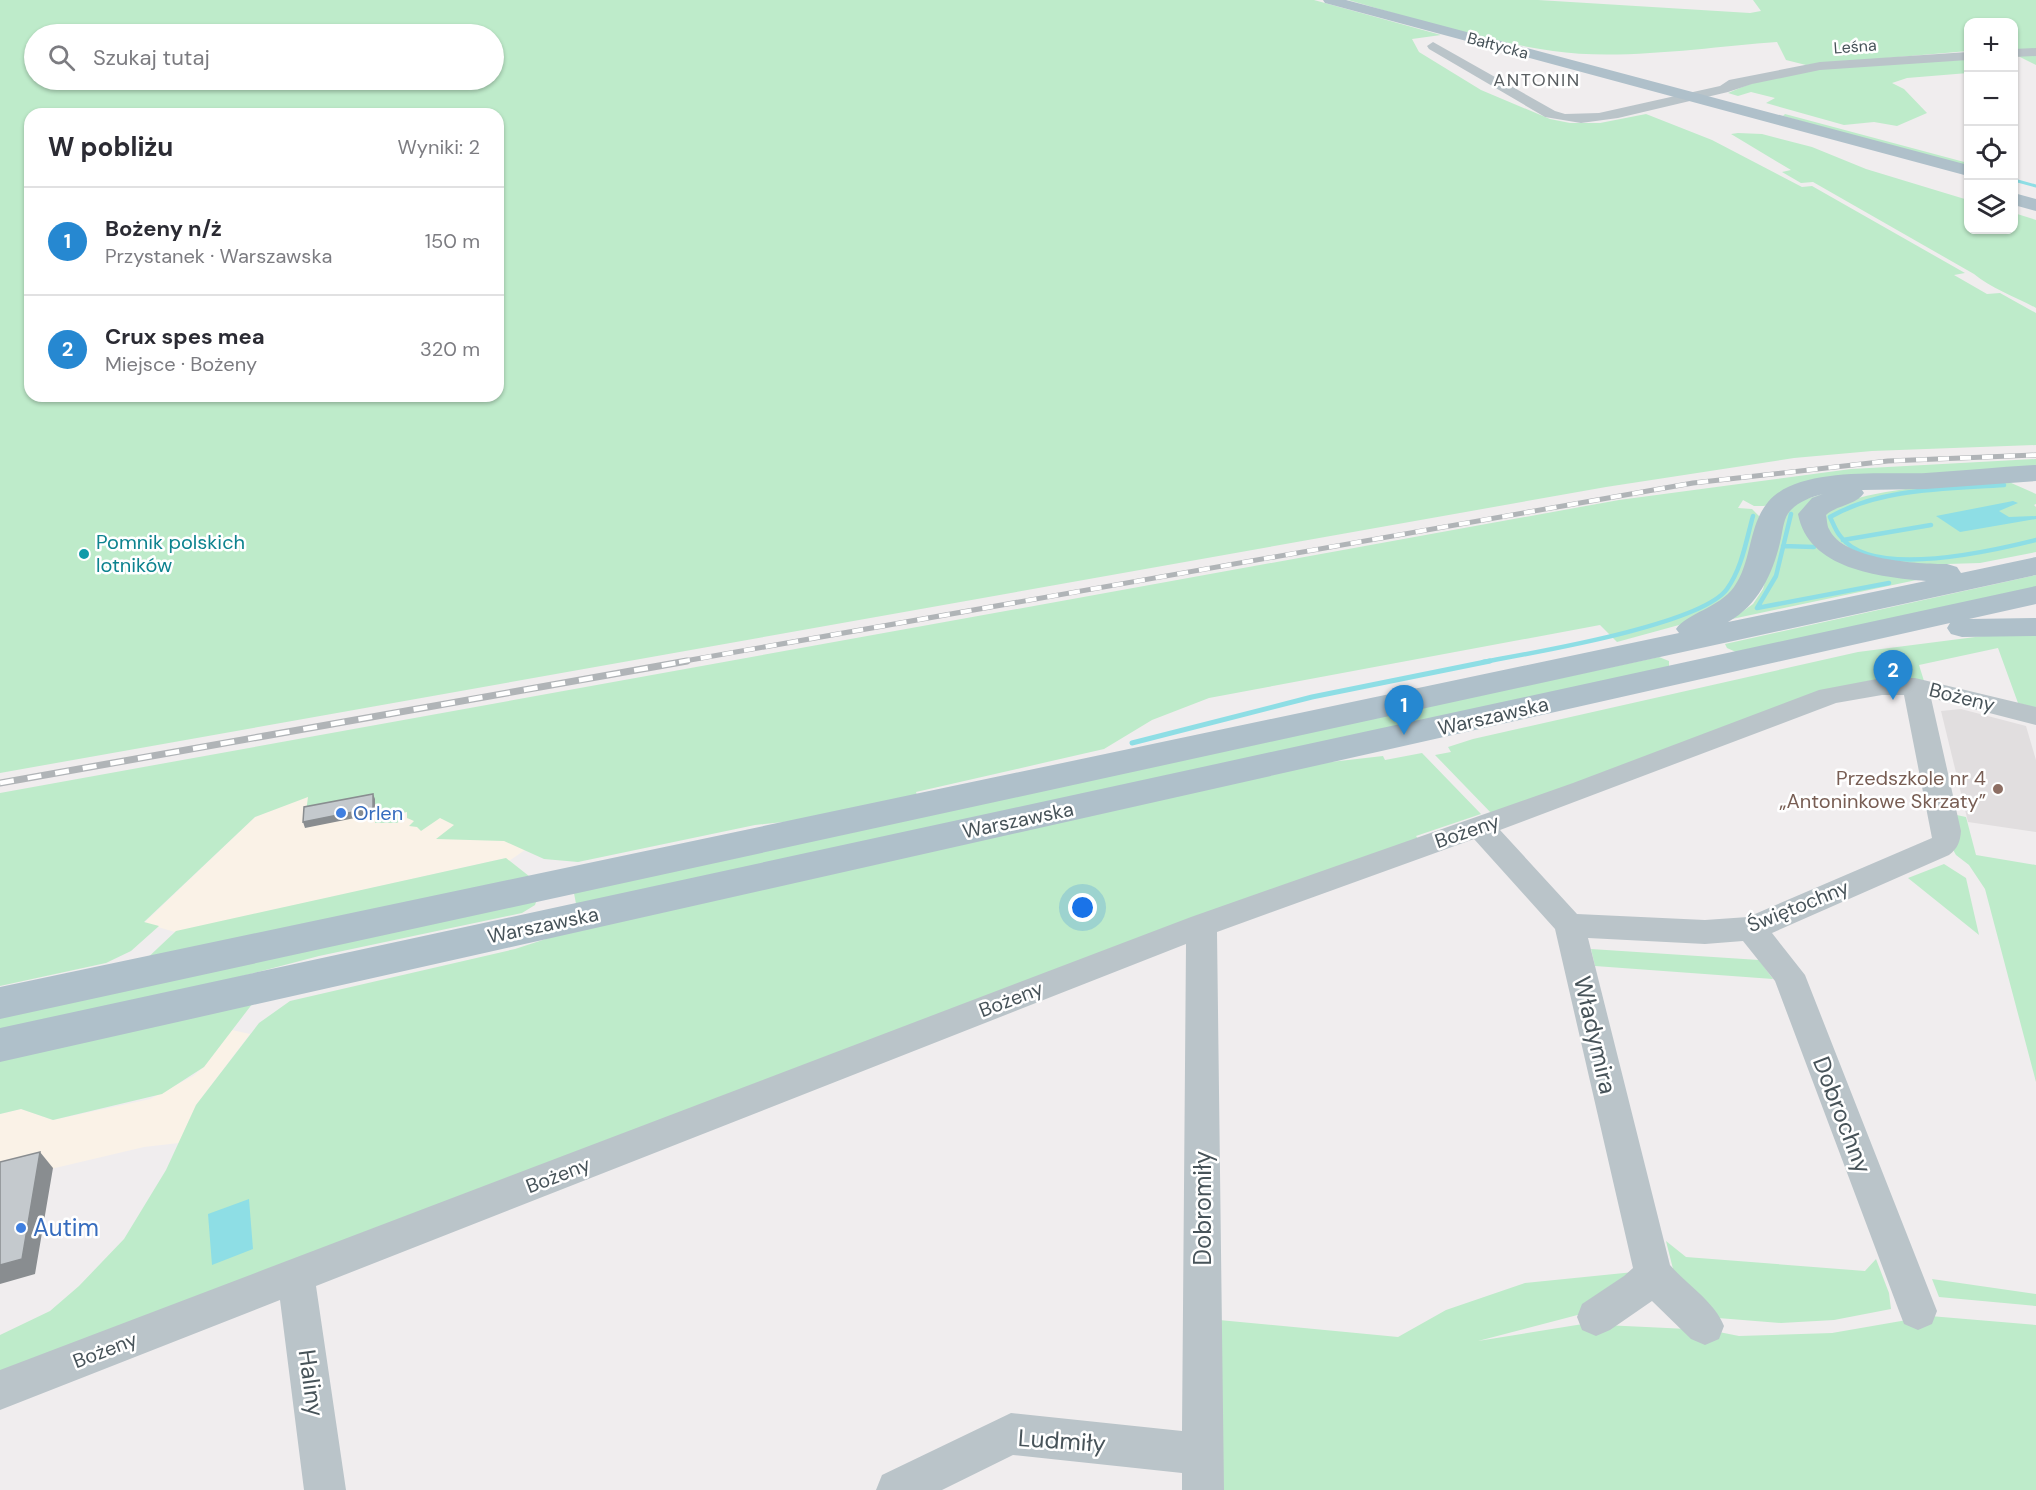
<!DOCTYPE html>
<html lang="pl">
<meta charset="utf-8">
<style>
body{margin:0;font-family:"DM Sans",sans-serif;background:#f2f2f3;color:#2b2b33}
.controls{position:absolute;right:18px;top:18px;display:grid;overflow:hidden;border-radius:12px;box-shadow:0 2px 4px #0004}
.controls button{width:54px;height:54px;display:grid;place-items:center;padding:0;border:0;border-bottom:2px solid #e1e1e2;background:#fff;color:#2b2b33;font:30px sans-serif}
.you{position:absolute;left:1083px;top:908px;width:21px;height:21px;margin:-15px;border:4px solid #fff;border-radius:50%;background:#1a73e8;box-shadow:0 0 0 9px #1a73e833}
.badge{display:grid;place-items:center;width:39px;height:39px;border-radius:50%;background:#2688d1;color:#fff;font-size:20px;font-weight:700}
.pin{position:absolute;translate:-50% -50px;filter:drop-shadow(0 2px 3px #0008)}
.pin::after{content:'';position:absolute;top:32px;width:21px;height:18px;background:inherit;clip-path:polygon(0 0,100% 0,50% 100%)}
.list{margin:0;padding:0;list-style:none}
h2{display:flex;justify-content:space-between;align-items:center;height:78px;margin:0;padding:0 24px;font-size:26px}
h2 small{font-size:20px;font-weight:400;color:#7c7c81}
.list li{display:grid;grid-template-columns:39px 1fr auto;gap:18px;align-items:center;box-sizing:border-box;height:108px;padding:0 24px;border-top:2px solid #e1e1e2}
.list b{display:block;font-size:22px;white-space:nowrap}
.list p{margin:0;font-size:20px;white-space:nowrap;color:#7c7c81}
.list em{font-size:20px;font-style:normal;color:#7c7c81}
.icon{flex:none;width:33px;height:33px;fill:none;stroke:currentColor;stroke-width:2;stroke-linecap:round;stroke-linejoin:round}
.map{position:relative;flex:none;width:2036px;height:1490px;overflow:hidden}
.search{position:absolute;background:#fff;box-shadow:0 2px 4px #0004;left:24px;top:24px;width:480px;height:66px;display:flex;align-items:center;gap:15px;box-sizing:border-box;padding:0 21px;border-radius:33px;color:#7c7c81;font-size:22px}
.panel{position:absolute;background:#fff;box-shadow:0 2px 4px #0004;left:24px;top:108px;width:480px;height:294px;border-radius:18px}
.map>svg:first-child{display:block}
.commercial{fill:#faf2e7}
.education{fill:#e1dedf}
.green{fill:#beebca;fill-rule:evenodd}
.water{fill:#8edee5}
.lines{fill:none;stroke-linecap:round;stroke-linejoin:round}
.stream-far2{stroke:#8edee5;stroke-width:3}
.stream-far1{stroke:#8edee5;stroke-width:4.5}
.stream{stroke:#8edee5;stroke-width:5}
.minor{fill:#bac4c9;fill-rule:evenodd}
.major{fill:#afc0ca;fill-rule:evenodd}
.rail-far1-casing{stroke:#b0b4b7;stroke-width:5}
.rail-casing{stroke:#b0b4b7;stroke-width:7}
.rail-far1{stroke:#fff;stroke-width:4;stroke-dasharray:11;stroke-linecap:butt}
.rail{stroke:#fff;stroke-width:4.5;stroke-dasharray:14;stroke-linecap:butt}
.shaded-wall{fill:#898d90}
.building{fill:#c4c9cd;stroke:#898d90;stroke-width:1.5}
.culture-dot{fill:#0f9aa8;stroke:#fff;stroke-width:2}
.education-dot{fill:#8d6e63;stroke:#fff;stroke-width:2}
.shop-dot{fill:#3f7fe0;stroke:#fff;stroke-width:2}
.labels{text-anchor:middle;stroke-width:5;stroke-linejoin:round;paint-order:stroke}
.far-street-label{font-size:16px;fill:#475359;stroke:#fff}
.far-neighbourhood-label{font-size:18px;letter-spacing:1.5px;fill:#5a5f62;stroke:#fff}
.culture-label{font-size:20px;fill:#0d838f;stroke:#fff;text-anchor:start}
.street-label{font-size:20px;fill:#475359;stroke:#fff}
.education-label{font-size:20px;fill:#785e54;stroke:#fff;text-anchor:end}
.shop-label{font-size:20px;fill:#366cbe;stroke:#fff;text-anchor:start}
.near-street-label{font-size:24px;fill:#475359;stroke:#fff}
.near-shop-label{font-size:24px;fill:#366cbe;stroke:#fff;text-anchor:start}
</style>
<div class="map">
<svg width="2036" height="1490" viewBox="0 0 2036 1490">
<rect width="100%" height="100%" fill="#f0edee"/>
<path class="commercial" d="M355 785 532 845 509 861 506 858 175 932 144 923 255 817 309 796Z
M232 1030 250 1034 196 1105 179 1143 144 1147 0 1181V1114L21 1109 53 1120 150 1099 193 1076 204 1067Z"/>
<path class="education" d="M1961 709 2026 726 2036 760V832L1968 822 1941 711Z"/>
<path class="green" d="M0 0H1314L1441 35 1412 39 1419 52 1481 90 1550 119 1570 123H1600L1646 114 1712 140 1802 187 1812 186 1965 273 1954 275 1987 294 2000 293 2036 313V445L1872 451 1794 458 1606 487 0 773ZM34 34H494V80H34ZM30 114H498V396H30Z
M1348 0H1538L1750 13 1761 11 1753 0H2036V65L2014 54V22H1968V51L1806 65 1786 60 1777 42C1708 47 1620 61 1553 51 1484 41 1415 19 1348 0Z
M1968 59V73L1907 78 1892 83 1904 89 1927 113 1897 126 1874 122 1844 125 1766 103 1775 98 1751 92 1738 96 1728 93C1798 61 1892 64 1968 59Z
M1785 114 1968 163V169L1783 116Z
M1738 133 1762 134 1812 147 1866 169 1968 200V230H2014V213L2036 220V308C2016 297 1990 288 1974 274L1813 182 1801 183 1782 172 1791 170 1731 134Z
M2036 459V468L1845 478 1764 506H1754L1743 500 1738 508 1752 509 1761 518 1741 584 1705 614 1679 625 1617 642 1600 625 1209 698 1152 720 1104 749 916 792 918 798 831 817 755 825 578 862 544 859 504 841 436 839 454 825 440 818 421 831 417 827 409 826 414 821 407 818V812L403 813V818L397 823H375V799L306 812 308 797 255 817 144 922 159 926 131 951 106 963 0 986V793L1619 500 1851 469Z
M2009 482 2036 494V504L2034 505 2036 507V552L1980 563 1914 565 1856 553 1828 534 1824 517C1840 487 1975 483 2009 482Z
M1840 489 1808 534 1926 578 1732 619 1753 604 1763 589 1781 520 1796 502Z
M2036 575V587L1736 652 1727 648 1725 644Z
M1983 636H2036V708L2018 703 1998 648 1919 665 1924 681 1874 680 1841 687 1494 816 1435 755 1451 752 1448 747 1473 739 1858 652Z
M1659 657 1669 661V667L577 909 573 888Z
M1422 753 1481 814 1416 836 1419 840 0 1375V1335L50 1311 79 1286 124 1239 166 1170 196 1105 259 1023 290 1001 515 949 598 922 1322 763 1383 756 1385 760Z
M1952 814 1966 817 1976 855 2036 865V1082L1985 889 1969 865 1956 855 1952 848Z
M506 858 534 880 142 963 176 931Z
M1944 864 1966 878 1979 935 1908 878Z
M537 899 535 905 522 913 319 956 110 1011 0 1036V1013Z
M1591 949 1759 960 1773 979 1595 966Z
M256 999 204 1067 162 1094 53 1120 21 1109 0 1114V1054Z
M1666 1241 1686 1257 1865 1271 1876 1259 1889 1293 1891 1309 1834 1320 1781 1323 1718 1318 1675 1277Z
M1634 1272 1589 1312 1478 1341 1583 1324 1709 1330 1739 1336 1832 1333 1930 1316 2036 1325V1490H1203L1219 1320 1398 1337 1446 1310 1525 1283Z
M1932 1279 2036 1294V1306L1939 1297Z"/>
<path class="water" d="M2013 501 2018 503 1999 511 2009 517 2036 516V519L1960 532 1936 516Z
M249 1199 253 1249 212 1265 208 1214Z"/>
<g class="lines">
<path class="stream-far2" d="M2014 180 2036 186"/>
<path class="stream-far1" d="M2004 485C1946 489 1881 488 1830 517 1833 523 1836 532 1841 537 1873 579 1992 551 2036 540
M1791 514 1776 576 1757 608 1889 583
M1843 540 1931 525
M1783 546 1814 547
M1483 662C1531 653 1701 625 1727 589 1742 568 1746 541 1753 516"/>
<path class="stream" d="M1132 743 1312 697 1490 661"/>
<path class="minor" d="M1433 42 1555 111 1565 114 1599 113 1720 86 1729 80 1820 62 1968 52V60L1820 70 1752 84 1728 92 1618 118 1581 123 1545 117 1429 49 1427 46Z
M2036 48V56L2014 57V49Z
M1882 678H1915L2036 707V725L1931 698 1961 831C1960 842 1958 848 1949 855L1772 933 1805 975 1937 1311 1932 1324 1918 1330 1904 1324 1899 1311 1775 981 1743 941 1705 944 1588 938 1670 1265C1687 1285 1714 1301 1724 1326L1719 1339 1705 1345 1691 1339 1652 1301 1610 1330 1596 1336 1582 1330 1577 1317 1582 1304 1624 1276 1633 1268 1555 929 1474 839 1217 932 1224 1490H1182V1473L1013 1455 942 1490H876L882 1475 1011 1413 1182 1431 1186 944 316 1286 346 1490H304L280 1300 0 1410V1370L1191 917 1573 783 1819 690ZM1882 695H1904L1932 838 1748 917 1705 920 1577 914 1500 830 1836 703Z"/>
<path class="major" d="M1323 0H1346L1968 165V176L1325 3Z
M2014 193 2036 199V211L2014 205Z
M2036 465V481L1926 489 1862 490 1864 493C1856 505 1837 505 1826 515 1827 519 1827 526 1829 529 1843 560 1918 564 1947 564L1957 567 1961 573 2036 557V575L0 1019V987L1679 633 1676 629C1687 613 1719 608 1734 587 1752 562 1748 526 1768 502 1798 466 1884 475 1926 473 1963 471 1999 467 2036 465ZM1823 494 1812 498 1798 514C1808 569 1879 577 1926 581L1728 622C1759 605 1774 571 1781 538 1783 529 1784 517 1790 511 1798 502 1811 497 1823 494Z
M2036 586V604L1969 619 2036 618V636L1962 637 1951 634 1947 628 1950 623 0 1062V1028Z"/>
<g class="rail-far1-casing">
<path id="rail-far1" d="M679 662 1693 483 1888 461 2036 455"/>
</g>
<g class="rail-casing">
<path id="rail" d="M0 783 687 661"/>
</g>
<use href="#rail-far1" class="rail-far1"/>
<use href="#rail" class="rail"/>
</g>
<path class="shaded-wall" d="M373 794 375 799V814L305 828 303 822Z
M40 1152 53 1168 35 1274 0 1284V1265Z"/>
<path class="building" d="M373 794V808L303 822 304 807Z
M40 1152 22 1259 0 1265V1162Z"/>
<circle class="culture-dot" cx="84" cy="554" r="6"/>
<circle class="education-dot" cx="1998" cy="789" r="6"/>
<g class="shop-dot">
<circle cx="341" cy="813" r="6"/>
<circle cx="21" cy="1228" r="6"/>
</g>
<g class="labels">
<g class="far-street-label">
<text transform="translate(1498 45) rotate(15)" y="6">Bałtycka</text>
<text transform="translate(1855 46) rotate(-4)" y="6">Leśna</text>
</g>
<g class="far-neighbourhood-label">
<text x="1537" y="86">ANTONIN</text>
</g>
<g class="culture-label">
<text x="96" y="549">Pomnik polskich<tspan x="96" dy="23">lotników</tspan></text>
</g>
<g class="street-label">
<text transform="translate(1962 697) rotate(14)" y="7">Bożeny</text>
<text transform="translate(1493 716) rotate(-13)" y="7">Warszawska</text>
<text transform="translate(1018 820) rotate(-12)" y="7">Warszawska</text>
<text transform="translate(1467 831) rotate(-19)" y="7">Bożeny</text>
<text transform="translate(1798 906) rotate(-22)" y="7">Świętochny</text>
<text transform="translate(543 925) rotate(-12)" y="7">Warszawska</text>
<text transform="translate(1011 999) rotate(-21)" y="7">Bożeny</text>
<text transform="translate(558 1175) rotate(-21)" y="7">Bożeny</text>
<text transform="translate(105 1350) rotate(-21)" y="7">Bożeny</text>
</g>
<g class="education-label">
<text x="1986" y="785">Przedszkole nr 4<tspan x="1986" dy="23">„Antoninkowe Skrzaty”</tspan></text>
</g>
<g class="shop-label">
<text x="353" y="820">Orlen</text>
</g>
<g class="near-street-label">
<text transform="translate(1595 1035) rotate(77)" y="8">Władymira</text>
<text transform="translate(1842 1115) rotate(69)" y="8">Dobrochny</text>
<text transform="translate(1203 1208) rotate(-90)" y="8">Dobromiły</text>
<text transform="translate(311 1383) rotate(82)" y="8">Haliny</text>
<text transform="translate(1062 1441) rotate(4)" y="8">Ludmiły</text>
</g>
<g class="near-shop-label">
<text x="33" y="1236">Autim</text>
</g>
</g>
</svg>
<div class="controls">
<button>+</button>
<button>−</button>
<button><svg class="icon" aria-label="locate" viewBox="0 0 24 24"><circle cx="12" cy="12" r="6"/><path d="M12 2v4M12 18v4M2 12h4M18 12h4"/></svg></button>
<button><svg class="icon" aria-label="layers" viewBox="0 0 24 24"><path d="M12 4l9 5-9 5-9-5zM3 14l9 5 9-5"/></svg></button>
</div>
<div class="you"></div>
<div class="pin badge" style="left:1404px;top:735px">1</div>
<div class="pin badge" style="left:1893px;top:700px">2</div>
<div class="search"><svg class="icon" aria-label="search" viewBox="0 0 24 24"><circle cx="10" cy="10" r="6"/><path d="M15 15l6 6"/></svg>Szukaj tutaj</div>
<section class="panel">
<h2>W pobliżu<small>Wyniki: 2</small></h2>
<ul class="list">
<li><span class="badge">1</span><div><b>Bożeny n/ż</b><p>Przystanek · Warszawska</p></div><em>150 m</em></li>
<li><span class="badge">2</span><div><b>Crux spes mea</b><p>Miejsce · Bożeny</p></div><em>320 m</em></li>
</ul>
</section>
</div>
